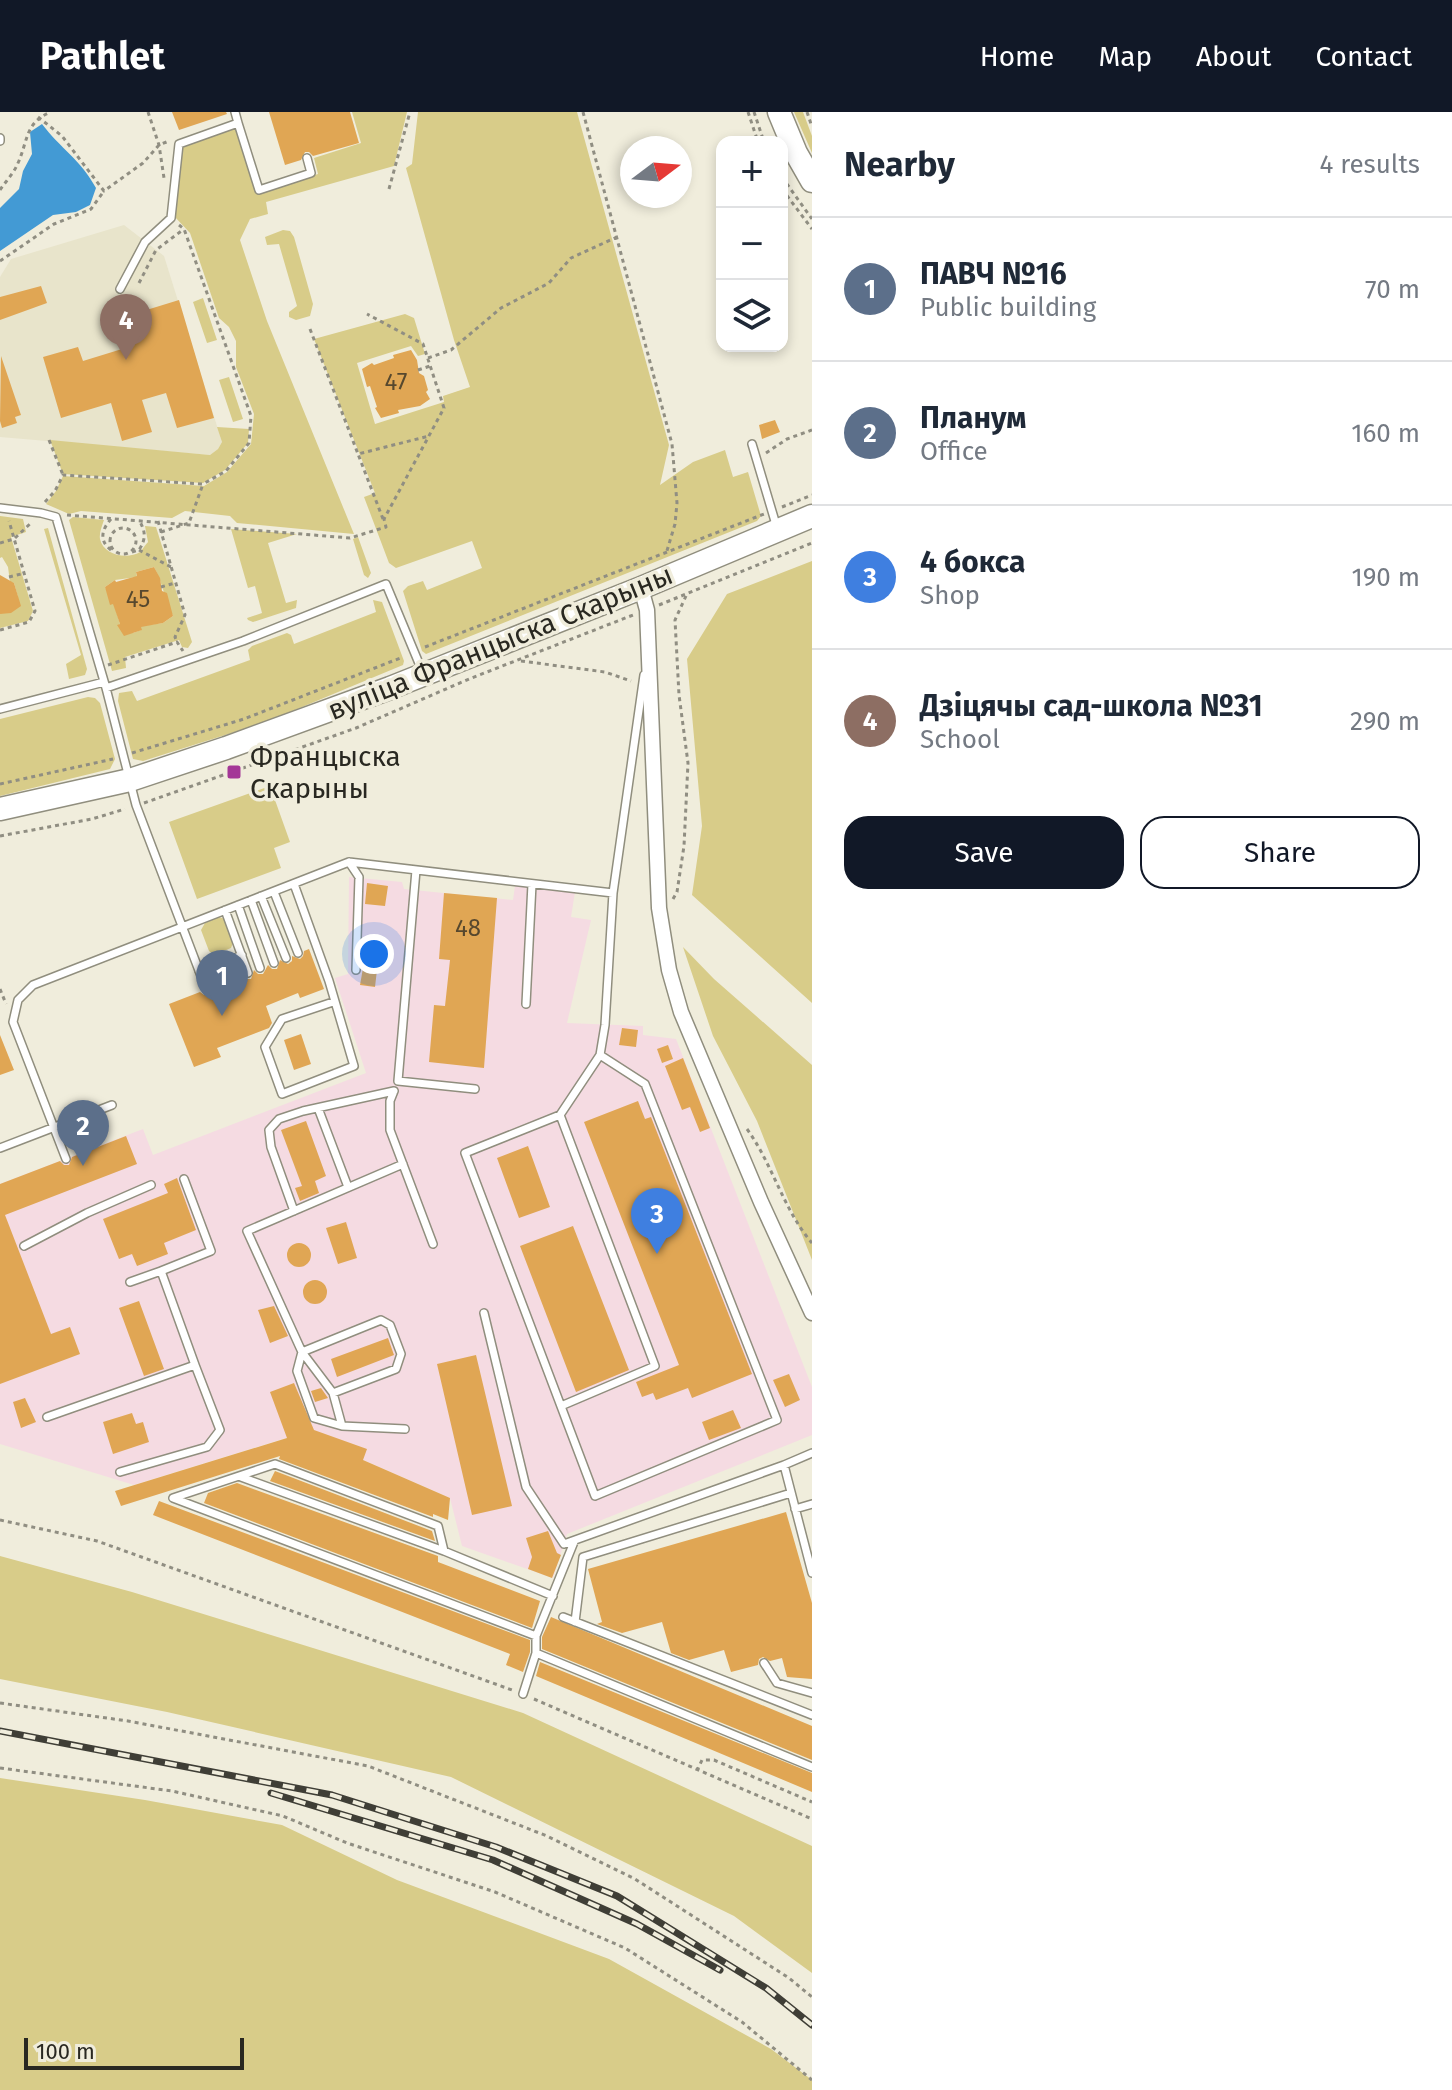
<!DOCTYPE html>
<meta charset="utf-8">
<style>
body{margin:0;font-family:"Fira Sans",sans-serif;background:#f6f6f7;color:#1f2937}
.controls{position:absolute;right:24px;top:24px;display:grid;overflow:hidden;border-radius:16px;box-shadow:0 4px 12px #0003}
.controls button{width:72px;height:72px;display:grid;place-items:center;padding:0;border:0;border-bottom:2px solid #e0e1e3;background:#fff;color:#1f2937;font:40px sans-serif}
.compass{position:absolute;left:620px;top:24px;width:72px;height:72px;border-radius:50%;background:#fff;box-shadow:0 4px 12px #0003;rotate:74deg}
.scale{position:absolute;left:24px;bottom:20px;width:220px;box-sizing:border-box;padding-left:8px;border:4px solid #292821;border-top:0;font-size:22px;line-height:28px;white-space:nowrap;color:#292821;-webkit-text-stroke:6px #f0eddc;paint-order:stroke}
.you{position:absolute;left:374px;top:842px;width:28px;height:28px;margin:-20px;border:6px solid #fff;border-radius:50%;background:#1a73e8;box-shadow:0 0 0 12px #1a73e833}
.badge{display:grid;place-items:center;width:52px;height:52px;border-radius:50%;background:#111827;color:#fff;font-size:26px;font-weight:700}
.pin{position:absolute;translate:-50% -66px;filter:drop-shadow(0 2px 4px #0008)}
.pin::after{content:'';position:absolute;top:42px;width:28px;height:24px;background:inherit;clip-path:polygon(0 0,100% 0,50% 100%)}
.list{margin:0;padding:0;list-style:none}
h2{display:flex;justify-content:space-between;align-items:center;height:104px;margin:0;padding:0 32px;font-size:34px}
h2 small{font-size:26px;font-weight:400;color:#747a83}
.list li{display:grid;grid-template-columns:52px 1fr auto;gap:24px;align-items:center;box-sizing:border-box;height:144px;padding:0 32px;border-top:2px solid #e0e1e3}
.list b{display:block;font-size:30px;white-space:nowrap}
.list p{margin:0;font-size:26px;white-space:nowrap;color:#747a83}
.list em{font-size:26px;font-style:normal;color:#747a83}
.actions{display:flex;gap:16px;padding:24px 32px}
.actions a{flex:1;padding:18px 0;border:2px solid #111827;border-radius:24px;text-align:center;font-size:28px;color:#111827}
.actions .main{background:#111827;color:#fff}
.icon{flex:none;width:44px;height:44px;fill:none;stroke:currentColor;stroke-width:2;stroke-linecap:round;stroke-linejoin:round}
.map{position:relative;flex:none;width:812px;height:1978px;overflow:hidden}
header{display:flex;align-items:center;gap:48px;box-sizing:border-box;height:112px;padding:0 40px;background:#111827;color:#fff}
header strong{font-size:38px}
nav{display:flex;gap:44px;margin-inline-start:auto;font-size:28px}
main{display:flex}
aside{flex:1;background:#fff}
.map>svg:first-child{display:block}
.industrial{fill:#f5dbe2}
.built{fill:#e8e4cb}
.green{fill:#d8cc89;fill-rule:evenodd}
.water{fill:#439ad4}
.building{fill:#e0a654}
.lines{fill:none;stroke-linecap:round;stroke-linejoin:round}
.service-casing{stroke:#908e7e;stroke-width:10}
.minor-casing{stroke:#908e7e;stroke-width:17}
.secondary-casing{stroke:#908e7e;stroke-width:25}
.path{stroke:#908e82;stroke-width:3;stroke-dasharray:4 4;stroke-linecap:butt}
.service{stroke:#fff;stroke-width:7}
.minor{stroke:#fff;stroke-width:14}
.secondary{stroke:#fff;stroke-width:22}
.rail-casing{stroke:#3f3e36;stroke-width:7}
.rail{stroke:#f0eddc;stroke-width:4;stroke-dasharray:12;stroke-linecap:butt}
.poi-dot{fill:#a43797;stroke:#f0eddc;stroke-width:3}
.labels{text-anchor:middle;stroke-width:7;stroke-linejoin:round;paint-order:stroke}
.number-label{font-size:24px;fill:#57482e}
.street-label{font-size:28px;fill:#292821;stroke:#f0eddc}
.poi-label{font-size:28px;fill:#292821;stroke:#f0eddc;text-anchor:start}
</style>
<header>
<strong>Pathlet</strong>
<nav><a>Home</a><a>Map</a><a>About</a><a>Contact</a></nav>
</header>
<main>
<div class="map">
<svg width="812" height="1978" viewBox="0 0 812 1978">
<rect width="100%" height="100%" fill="#f0eddc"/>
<path class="industrial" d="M349 765 402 770 404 777 513 788 515 774 575 780 571 805 591 808 567 911 643 914V923L676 927 812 1275V1323L567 1422 553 1466 462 1434 450 1386 363 1348 306 1327 286 1326 134 1373 0 1332V1072L143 1017 153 1043 366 961 335 866 348 862Z"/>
<path class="built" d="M124 113 164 144 222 330 218 337 210 343 0 325V165L11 147Z"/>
<path class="green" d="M352 0H407L394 54 266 90 268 102 250 107 240 128 267 209 354 422 237 411 230 404 185 399 172 406 81 399 69 402 46 392 56 379 63 364 204 374 227 360 251 332 254 302 236 255V229L229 215 219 206 190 121 174 104 181 35 238 15 258 81 318 62 314 46 361 31Z
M418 0H577L669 333 660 373 693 350 725 338 733 365 748 360 761 404 757 409 426 542 422 539 403 479 408 474 423 469 427 478 482 456 472 429 396 456 389 451 364 385 375 381 314 227 405 202 414 206 425 242 418 244 411 234 357 251 375 312 444 290 443 284 470 275 454 228 406 56 412 52Z
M794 0H803L812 24V41Z
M283 118 290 119 294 125 313 192 310 204 296 208 289 205V200L297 194 279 132 267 133 265 125Z
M203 186 217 228 207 231 193 190Z
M229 265 243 307 233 310 219 268Z
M217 315 249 317 248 331 225 358 203 371 63 362 50 328 210 343 218 337 222 330Z
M0 404 23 407 26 420 11 425 33 499 28 509 0 516V502L18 485 14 471 10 470 8 455 2 445 0 446Z
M73 405 104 408C102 414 99 421 100 427 103 443 127 448 140 440 141 439 147 431 148 430L145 414 156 415 192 530 188 536 182 535 179 528 125 545 126 556 112 559 69 408ZM154 455C162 469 165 488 173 504L163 511 141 514V518L133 521 118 514 120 512 114 492 105 475 115 468 137 465 136 460Z
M48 416 87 557 85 563 69 567 66 552 81 543 44 417Z
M231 417 297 422 268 431 286 491 297 488 296 496 253 510 248 508 247 506 262 501 255 474 248 476Z
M358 425 371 461 368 466 364 463 353 427Z
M812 449V891L692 783 702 714 687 547 727 482Z
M373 488 382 490 404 549 403 553 266 610 143 649 133 647 118 589 119 581 132 579 137 589 250 548 248 538 252 534 287 521 291 523 294 532 376 500Z
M88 585 95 586 100 591 115 647 110 657 0 684V607Z
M270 674 290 730 274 736 281 756 197 787 169 710Z
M219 805 225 807 233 831 231 836 214 843 209 839 201 818 205 811Z
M683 835 714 867 812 953V1148L757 1009 713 924Z
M0 1444 132 1480 523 1601 812 1734V1861L734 1804 451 1665 167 1600 0 1567Z
M0 1666 145 1688 282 1713 397 1768 609 1847 771 1937 812 1968V1978H0Z"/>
<path class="water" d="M42 12C60 36 81 48 96 76L90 93 76 100 53 103 0 139V96L19 77 23 59 32 42 30 20Z"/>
<path class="building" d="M172 0H226L227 2 179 18Z
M269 0H350L359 31 313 44 309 40H305L301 48 285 53Z
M41 174 47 191 0 208V185Z
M179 188 214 306 177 316 166 281 142 288 152 320 122 329 111 291 61 306 43 245 78 235 83 249 135 233 127 204Z
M411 238 417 248 419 261 424 264 428 278 426 280 430 287 420 294 398 298 399 301 381 306 375 296 377 295 370 274 367 275 362 257 372 251 374 253 394 246 393 243Z
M1 244 21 303 15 305 17 311 2 316 0 309Z
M775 308 780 320 762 327 759 313Z
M154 455 160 466 162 479 167 481 173 504 163 511 141 515 142 518 124 524 117 513 120 512 113 492 110 493 105 475 115 468 116 470 137 464 136 460Z
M0 463 14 471 21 494 11 501 0 502Z
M367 771 388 774 385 794 365 792Z
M444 781 497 786 484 956 429 950 434 893 445 894 450 848 439 847Z
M309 837 324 877 300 886 298 881 266 894 272 911 269 916 217 936 221 945 194 955 169 892 200 880 204 883H209L212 875 242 863 246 867H251L254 858 258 862H263L268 853 272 857H277L280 848 288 852 292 849V844L300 847 303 844 304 839Z
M363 856 377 858 375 875 360 873Z
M622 916 638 918 636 935 619 933Z
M301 922 311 952 294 958 284 928Z
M0 923 14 958 0 963Z
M668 933 673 947 662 951 657 937Z
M683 946 710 1016 700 1020 690 995 682 998 665 954Z
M638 989 645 1007 651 1005 752 1262 692 1286 688 1276 656 1288 653 1281 642 1285 636 1270 679 1253 584 1010Z
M306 1009 326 1064 315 1069 319 1081 300 1089 295 1076 302 1074 281 1018Z
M126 1024 137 1052 5 1103 51 1222 70 1215 80 1242 0 1272V1072L60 1049 64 1053H69L72 1045Z
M528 1034 550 1095 519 1106 497 1046Z
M177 1066 196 1118 164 1131 168 1142 137 1154 132 1142 119 1147 103 1107 168 1081 164 1072Z
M346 1110 357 1146 338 1152 326 1116Z
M573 1114 629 1258 576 1280 520 1134Z
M287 1143a12 12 0 1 1 24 0a12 12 0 1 1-24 0Z
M303 1180a12 12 0 1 1 24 0a12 12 0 1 1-24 0Z
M139 1189 164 1257 144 1264 119 1196Z
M274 1194 288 1224 270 1231 258 1198Z
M388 1226 394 1243 337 1265 331 1247Z
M476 1243 512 1394 472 1403 437 1252Z
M789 1262 800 1288 785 1295 773 1268Z
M294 1271 314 1318 367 1337 363 1348 450 1386 448 1408 433 1402V1405L279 1347 280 1344 121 1394 115 1379 287 1326 270 1280Z
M321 1276 328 1286 315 1290 311 1279Z
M25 1286 36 1310 21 1316 13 1290Z
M733 1298 741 1316 709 1328 702 1310Z
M132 1301 136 1312 143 1310 149 1330 113 1342 103 1310Z
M275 1359 432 1419 435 1429 270 1369Z
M237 1371 438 1444V1450L540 1489 532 1516 204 1391 208 1381Z
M159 1389 530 1528V1540L523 1560 506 1553 510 1542 153 1403Z
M786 1400 812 1491V1567L787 1565 782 1546 770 1549 763 1545 759 1547 758 1553 731 1560 724 1538 689 1548 671 1541 662 1510 622 1521 597 1512 602 1510 588 1457Z
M548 1419 557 1441 561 1443 552 1466 528 1457 532 1445 526 1426Z
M551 1505 812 1614V1648L542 1537V1525Z
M540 1550 812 1661V1680L536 1564Z"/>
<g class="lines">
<g class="service-casing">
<path id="service" d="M238 11 259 78 311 61 307 46
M0 26V29
M120 177 145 130 171 106 179 32 238 11 235 0
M752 332 777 416
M0 396 41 401 56 405 106 576 136 693 206 877
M106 576 243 529 386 472 423 561
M0 597 104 570
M349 750 359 765 356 858
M416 758 398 969 475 977
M294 772 329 869 354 954 282 982 265 935 282 907 333 890
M274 780 298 841
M261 784 286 846
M251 788 274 851
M238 793 260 856
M225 798 248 861
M199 859 242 843
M526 892 532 772
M394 979 390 989V1018L433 1132
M318 996 348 1075
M560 1003 465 1041 595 1384 777 1308 645 972 600 943
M0 1036 112 993
M66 1047 13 910 18 888 33 873 349 750 613 781
M403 1052 247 1119 302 1240 333 1281 342 1314 405 1317
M184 1067 211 1139 161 1159 195 1253
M294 1099 271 1035 269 1018 279 1007 303 999 394 979
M24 1134 87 1101 151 1073
M130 1170 161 1159
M484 1201 526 1375 564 1432 784 1353 812 1341
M333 1281 396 1257 401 1242 390 1213 381 1208 302 1240 297 1259 314 1306 342 1314
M561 1294 655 1254 560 1003 600 943 605 913 613 781 644 563
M47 1305 195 1253 220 1318 207 1335 120 1360
M784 1353 812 1461
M241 1365 444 1439
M795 1397 812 1392
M563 1505 812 1603
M575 1510 583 1445 791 1381
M536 1524 173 1386 275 1352 438 1414 444 1439 553 1484
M536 1541 812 1655
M764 1551 777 1571 812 1581
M523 1582 536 1541V1524L574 1430"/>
</g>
<g class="minor-casing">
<path id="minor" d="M641 476 647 498 659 796 669 858 681 900 761 1090 812 1201"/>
</g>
<g class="secondary-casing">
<path id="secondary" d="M779 0 796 41 812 69
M0 697 130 668 226 636 390 576 641 476 812 404"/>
</g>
<path class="path" d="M148 0 159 33 164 66
M583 0 672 332 677 391 675 412 666 442
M748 0 758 30
M754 0 764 30
M807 0 812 15
M38 5 62 24 104 79 143 51 159 33 169 29
M782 65 812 107
M389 77 410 0
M782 77 812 117
M0 78C6 69 14 61 18 51 28 29 25 10 51 0
M0 149 54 112 91 97 104 79
M139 171 156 138 184 117
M310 217 358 342
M428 246 451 238 501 196 549 171 571 146 617 125
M418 258 430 254
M49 328 63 363
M766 341 787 327 812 318
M45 390 55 379 63 363 203 372 226 359 249 331 251 304 184 117 179 113
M782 395 812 383
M67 403 350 426 386 415 384 407 444 296 423 232 367 202
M383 407 358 342 429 324
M158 409 185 503 175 525 177 530
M110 429a13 13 0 1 1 26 0a13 13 0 1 1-26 0Z
M161 420 189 411 203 372
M0 431 14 427 32 410
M111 438C98 428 102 416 113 405
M139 438 171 455
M132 440 139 438C146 427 146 420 139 408
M9 465 21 462
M161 475 175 471
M659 493 812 431
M0 518 29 510 35 499 9 409
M425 535 764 402
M521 549 605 560 631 569
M108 553 177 530 183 539
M132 641 244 607 403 545
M0 672 113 647
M144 691 356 616 469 567 633 503
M0 724 92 707 125 697
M673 787 677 780 684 734 688 651 679 583 675 508 686 484
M0 877 6 892
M747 1017C773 1053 783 1097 812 1131
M0 1408 97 1429 512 1578
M534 1587 812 1707
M0 1591 128 1609 368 1654 547 1724 635 1767 789 1866 812 1885
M0 1656 172 1679 283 1704 347 1731 495 1780 625 1836 742 1910 812 1968
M697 1659 702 1648H714L812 1690"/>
<use href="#service" class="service"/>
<use href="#minor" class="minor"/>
<use href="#secondary" class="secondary"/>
<g class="rail-casing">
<path id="rail" d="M0 1619 332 1683 496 1735 617 1784 766 1876 812 1913
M271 1681 493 1748 637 1812 720 1858"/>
</g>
<use href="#rail" class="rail"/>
</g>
<rect class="poi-dot" x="226" y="652" width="16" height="16" rx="4"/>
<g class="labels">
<g class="number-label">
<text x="396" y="278">47</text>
<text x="138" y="495">45</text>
<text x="468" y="824">48</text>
</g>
<g class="street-label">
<text transform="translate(500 530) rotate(-22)" y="10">вуліца Францыска Скарыны</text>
</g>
<g class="poi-label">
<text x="250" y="654">Францыска<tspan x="250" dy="32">Скарыны</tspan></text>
</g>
</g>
</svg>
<div class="controls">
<button>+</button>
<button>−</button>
<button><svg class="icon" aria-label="layers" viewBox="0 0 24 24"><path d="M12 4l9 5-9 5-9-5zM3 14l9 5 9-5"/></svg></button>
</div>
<svg class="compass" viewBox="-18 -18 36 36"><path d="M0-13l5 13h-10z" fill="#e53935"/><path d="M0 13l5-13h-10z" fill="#747a83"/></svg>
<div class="scale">100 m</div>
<div class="you"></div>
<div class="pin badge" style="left:222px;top:904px;background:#5c6f8a">1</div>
<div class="pin badge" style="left:83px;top:1054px;background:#5c6f8a">2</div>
<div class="pin badge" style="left:657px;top:1142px;background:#3f7fe0">3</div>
<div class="pin badge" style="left:126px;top:248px;background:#8d6e63">4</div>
</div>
<aside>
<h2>Nearby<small>4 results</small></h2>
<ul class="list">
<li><span class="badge" style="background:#5c6f8a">1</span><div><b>ПАВЧ №16</b><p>Public building</p></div><em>70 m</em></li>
<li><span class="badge" style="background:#5c6f8a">2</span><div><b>Планум</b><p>Office</p></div><em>160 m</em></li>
<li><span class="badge" style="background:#3f7fe0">3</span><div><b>4 бокса</b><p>Shop</p></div><em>190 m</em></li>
<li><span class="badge" style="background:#8d6e63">4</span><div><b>Дзіцячы сад-школа №31</b><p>School</p></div><em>290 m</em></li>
</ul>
<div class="actions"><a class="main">Save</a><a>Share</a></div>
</aside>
</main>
